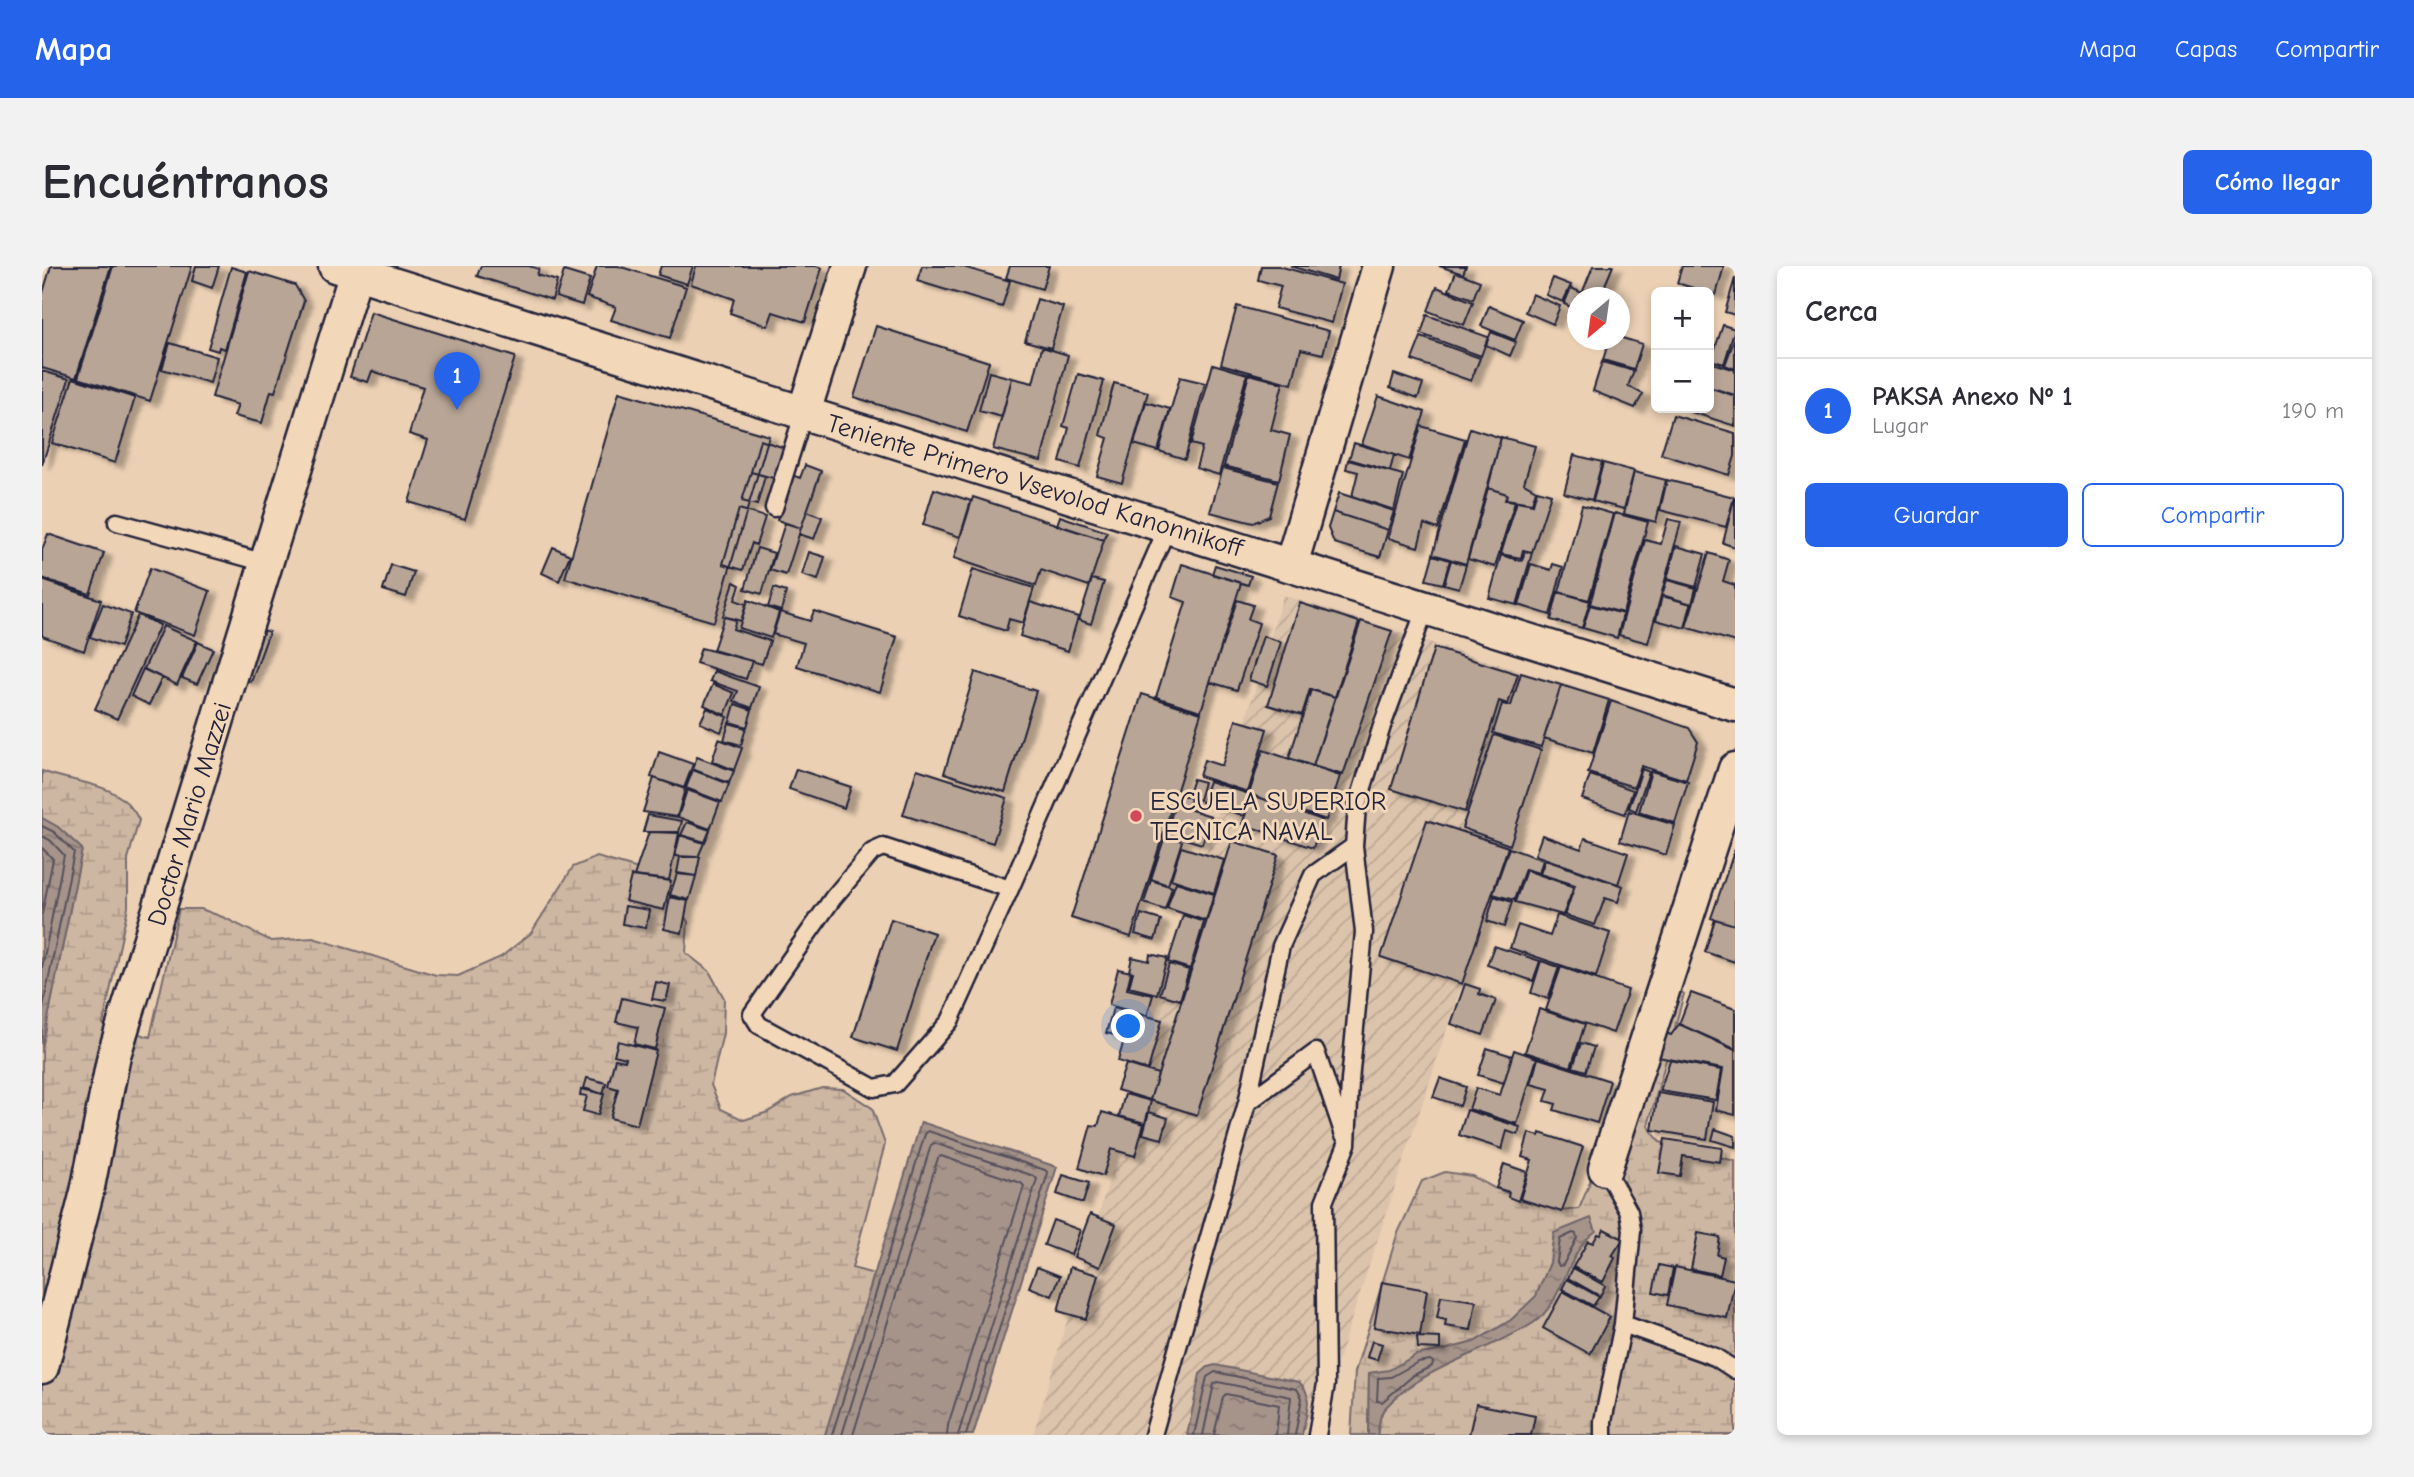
<!DOCTYPE html>
<html lang="es">
<meta charset="utf-8">
<style>
body{margin:0;font-family:"Comic Neue",sans-serif;background:#f2f2f3;color:#2b2b33}
.controls{position:absolute;right:21px;top:21px;display:grid;overflow:hidden;border-radius:10px;box-shadow:0 4px 10px #0003}
.controls button{width:63px;height:63px;display:grid;place-items:center;padding:0;border:0;border-bottom:2px solid #e1e1e2;background:#fff;color:#2b2b33;font:35px sans-serif}
.compass{position:absolute;left:1525px;top:21px;width:63px;height:63px;border-radius:50%;background:#fff;box-shadow:0 4px 10px #0003;rotate:209deg}
.you{position:absolute;left:1087px;top:761px;width:24px;height:24px;margin:-18px;border:5px solid #fff;border-radius:50%;background:#1a73e8;box-shadow:0 0 0 10px #1a73e833}
.badge{display:grid;place-items:center;width:46px;height:46px;border-radius:50%;background:#2563eb;color:#fff;font-size:23px;font-weight:700}
.pin{position:absolute;translate:-50% -58px;filter:drop-shadow(0 2px 4px #0008)}
.pin::after{content:'';position:absolute;top:37px;width:24px;height:21px;background:inherit;clip-path:polygon(0 0,100% 0,50% 100%)}
.list{margin:0;padding:0;list-style:none}
h2{display:flex;justify-content:space-between;align-items:center;height:91px;margin:0;padding:0 28px;font-size:30px}
h2 small{font-size:23px;font-weight:400;color:#7c7c81}
.list li{display:grid;grid-template-columns:46px 1fr auto;gap:21px;align-items:center;box-sizing:border-box;height:105px;padding:0 28px;border-top:2px solid #e1e1e2}
.list b{display:block;font-size:26px;white-space:nowrap}
.list p{margin:0;font-size:23px;white-space:nowrap;color:#7c7c81}
.list em{font-size:23px;font-style:normal;color:#7c7c81}
.actions{display:flex;gap:14px;padding:21px 28px}
.actions a{flex:1;padding:16px 0;border:2px solid #2563eb;border-radius:10px;text-align:center;font-size:24px;color:#2563eb}
.actions .main{background:#2563eb;color:#fff}
.map{position:relative;flex:none;width:1693px;height:1169px;overflow:hidden;border-radius:10px}
header{display:flex;align-items:center;gap:42px;box-sizing:border-box;height:98px;padding:0 35px;background:#2563eb;color:#fff}
header strong{font-size:33px}
nav{display:flex;gap:38px;margin-inline-start:auto;font-size:24px}
.intro{display:flex;align-items:center;justify-content:space-between;box-sizing:border-box;height:168px;padding:0 42px}
h1{margin:0;font-size:49px}
.button{padding:18px 32px;border-radius:10px;background:#2563eb;color:#fff;font-size:24px;font-weight:700}
main{display:flex;gap:42px;padding:0 42px}
aside{flex:1;background:#fff;border-radius:10px;box-shadow:0 4px 10px #0003}
.map>svg:first-child{display:block}
.industrial{fill:url(#industrial-furrows)}
.wetland{fill:url(#wetland-marsh);stroke:#786c6e;stroke-width:2}
.water{fill:url(#water-ripples);stroke:#71666b;stroke-width:2}
.lines{fill:none;stroke-linecap:round;stroke-linejoin:round}
.shore{stroke:#57505b;stroke-width:2}
.building{fill:#b8a596;stroke:#22223b;stroke-width:2;filter:url(#shadow)}
.service-casing{stroke:#22223b;stroke-width:21}
.minor-casing{stroke:#22223b;stroke-width:37}
.service{stroke:#f3d7b9;stroke-width:16}
.minor{stroke:#f3d7b9;stroke-width:32}
.poi-dot{fill:#d1495b;stroke:#f3d7b9;stroke-width:2.5}
.labels{text-anchor:middle;stroke-width:6;stroke-linejoin:round;paint-order:stroke}
.street-label{font-size:26px;fill:#22223b;stroke:#f3d7b9}
.poi-label{font-size:26px;fill:#22223b;stroke:#f3d7b9;text-anchor:start}
</style>
<header>
<strong>Mapa</strong>
<nav><a>Mapa</a><a>Capas</a><a>Compartir</a></nav>
</header>
<div class="intro"><h1>Encuéntranos</h1><a class="button">Cómo llegar</a></div>
<main>
<div class="map">
<svg width="1693" height="1169" viewBox="0 0 1693 1169">
<defs>
<pattern id="industrial-furrows" width="10" height="10" patternUnits="userSpaceOnUse" patternTransform="scale(1.75)"><rect width="10" height="10" fill="#dcc3ab"/><path d="M-1 1l2-2M0 10L10 0M9 11l2-2" fill="none" stroke="#bca794"/></pattern>
<pattern id="wetland-marsh" width="20" height="14" patternUnits="userSpaceOnUse" patternTransform="scale(1.75)"><rect width="20" height="14" fill="#cdb6a2"/><path d="M1 5h8M5 5V1M11 12h8M15 12V8" fill="none" stroke="#b09c8c"/></pattern>
<pattern id="water-ripples" width="26" height="14" patternUnits="userSpaceOnUse" patternTransform="scale(1.75)"><rect width="26" height="14" fill="#a6948b"/><path d="M2 4q2-2 4 0t4 0M15 11q2-2 4 0t4 0" fill="none" stroke="#877873"/></pattern>
<filter id="shadow"><feDropShadow dx="8" dy="4.5" stdDeviation="2" flood-color="#0004"/></filter>
</defs>
<rect width="100%" height="100%" fill="#ebd0b4"/>
<filter id="ink" filterUnits="userSpaceOnUse"><feTurbulence type="fractalNoise" baseFrequency=".0143" numOctaves="2"/><feDisplacementMap in="SourceGraphic" scale="14" xChannelSelector="R" yChannelSelector="G"/><feConvolveMatrix kernelMatrix="1 2 1 2 8 2 1 2 1" color-interpolation-filters="sRGB"/></filter>
<g filter="url(#ink)">
<path class="industrial" d="M1241 329 1518 418 1288 1119 1275 1169H991Z"/>
<path class="wetland" d="M0 505C35 519 78 514 97 554L86 593V641L61 758 108 771 137 643H159L183 652 229 675 271 672 394 709 416 710 459 691 489 667 531 601 555 591 603 605 630 629 646 656 644 687 667 705 682 732 681 767 669 819 679 843 702 854 726 846 750 831 780 822 801 823 830 842 843 878 810 1002 832 1008 783 1169H0V782L40 583 16 561 0 552Z
M1632 721 1642 728 1606 860 1618 876 1693 895V1169H1335C1337 1161 1337 1149 1342 1143 1380 1100 1444 1087 1491 1057 1523 1036 1523 987 1553 965L1512 967 1508 997 1494 1031 1469 1054 1432 1076 1402 1084 1374 1089 1347 1105 1327 1107 1326 1169H1309L1313 1106 1355 969 1380 915 1403 906 1430 910 1452 922 1519 945 1537 943C1557 896 1570 848 1584 799 1591 772 1592 745 1608 723Z"/>
<path class="water" d="M0 552 16 561 40 583 0 782Z
M879 856 1015 901 931 1169H783Z
M1549 952 1554 965C1523 987 1523 1036 1491 1057 1444 1087 1380 1100 1342 1143 1337 1149 1337 1161 1335 1169H1326L1327 1107 1347 1104 1374 1089 1402 1084 1432 1076 1469 1054 1494 1030 1508 997 1512 967Z
M1173 1099 1257 1116C1273 1129 1263 1151 1260 1169H1145L1158 1108 1166 1101Z"/>
<g class="lines">
<path class="shore" d="M0 560 12 566 32 586 0 746
M0 570 8 574 22 589 0 702
M0 582 11 593 0 648
M1531 967 1534 968 1535 972 1521 999 1517 1000 1515 996 1518 973Z
M1388 1094 1391 1096 1390 1100 1372 1109 1340 1136 1335 1135 1336 1112 1349 1111 1376 1096Z
M790 1169 883 868 886 865 1003 904 1006 907 924 1169
M800 1169 889 879 892 877 992 910 995 913 916 1169
M811 1169 896 892 899 890 979 917 982 920 906 1159 905 1169
M1152 1169 1165 1111 1173 1106 1255 1123 1260 1132 1253 1169
M1161 1169 1172 1118 1176 1116 1249 1131 1245 1169
M1172 1169 1181 1131 1184 1128 1237 1139 1234 1169"/>
</g>
<path class="building" d="M9 0H69L34 112 0 102V30Z
M71 0H150L108 135 36 112Z
M154 0H177L170 22 150 15Z
M439 0H487L497 3 495 9 515 15 510 34 435 10Z
M555 0H576L644 21 628 72 569 54 574 41 545 31Z
M619 0H651L645 18 616 9Z
M654 0H774L780 2 763 56 731 46 726 60 688 47 692 33 649 18Z
M880 0H918L968 15 960 41 875 15Z
M968 0H1007L1000 23 964 12Z
M1219 0H1237L1300 18 1290 57 1233 42 1239 20 1216 14Z
M1248 0H1297L1294 14Z
M1397 0H1424L1421 8Z
M1551 0H1571L1558 31 1541 25Z
M1640 0H1682L1674 29 1635 17Z
M189 1 205 6 183 83 177 81 176 85 166 82Z
M207 5 253 19 262 35 233 126 229 125 220 157 192 150 196 139 170 131Z
M522 5 548 13 540 39 514 31Z
M1414 6 1438 15 1431 33 1407 24Z
M1511 12 1529 19 1521 36 1504 29Z
M1693 12V49L1683 46Z
M1395 21 1431 36 1422 59 1386 45Z
M1529 22 1552 32H1535V44L1522 38Z
M1490 28 1518 40 1511 58 1483 46Z
M995 33 1021 41 1009 82 983 75Z
M1195 40 1287 65 1281 88 1259 83 1250 118 1179 98Z
M1447 40 1481 54 1473 74 1439 60Z
M329 46 473 91 423 253 367 236 386 174 367 168 381 121 330 105 326 116 308 111Z
M1385 49 1446 71 1439 90 1379 68Z
M1681 59 1693 63 1682 98 1669 94Z
M834 60 947 96 925 166 812 131Z
M1449 66 1474 76 1468 90 1444 79Z
M1379 71 1438 92 1429 115 1370 94Z
M1577 71 1600 78 1592 103 1561 94 1567 74H1577Z
M1693 72V103L1683 99Z
M128 77 175 91 168 117 120 103Z
M1000 81 1026 89 999 195 951 183 970 112 991 117Z
M1560 96 1592 105 1586 120 1601 128 1593 142 1551 125Z
M1667 96 1693 104V129L1667 121Z
M1171 98 1205 108 1177 209 1154 202 1160 181 1149 178Z
M0 105 27 113 0 199Z
M947 106 970 112 960 151 937 145Z
M1036 108 1062 115 1038 202 1018 196 1027 162 1021 160Z
M1207 108 1241 117 1229 164 1248 169 1237 214 1182 200Z
M1352 108 1381 118 1376 132 1348 122Z
M1138 111 1163 117 1143 193 1117 185Z
M31 112 93 132 73 197 10 177Z
M1072 117 1106 126 1080 217 1055 210 1066 172 1058 169Z
M1667 121 1693 130V160L1637 142H1667Z
M577 126 727 170 672 356 523 312Z
M1336 130 1383 146 1367 194 1320 178Z
M1104 136 1128 143 1116 185 1092 178Z
M1631 149 1693 167V190L1687 209 1619 188Z
M1379 160 1423 173 1396 263 1382 258 1376 281 1346 272Z
M1428 162 1459 172 1424 298 1391 288Z
M1459 171 1493 180 1482 217 1494 224 1490 237 1464 233 1465 228 1446 222Z
M718 174 743 182 735 213 709 206Z
M1312 177 1352 189 1348 205 1307 193Z
M1532 189 1560 196 1550 234 1522 227Z
M1306 194 1361 209 1352 244 1310 230 1316 206 1304 203Z
M1561 197 1592 205 1582 243 1551 235Z
M763 199 779 205 759 262 735 254 750 209 758 212Z
M1181 202 1236 216 1227 250 1211 257 1168 246Z
M709 206 723 210 715 239 700 235Z
M1592 206 1624 214 1614 256 1582 248Z
M1625 214 1692 231 1684 261 1618 244Z
M1446 222 1465 228 1463 234 1473 235 1453 301 1426 293Z
M892 223 929 235 918 271 881 259Z
M1495 224 1509 228 1490 286 1481 284 1479 292 1459 288 1475 235 1491 238Z
M1297 227 1352 245 1346 264 1291 246Z
M931 231 1062 274 1047 320 999 304 994 320 912 292Z
M1692 233H1693V281L1681 277Z
M1540 239 1571 248 1547 334 1517 326Z
M697 243 723 251 714 279 710 277 701 304 681 298Z
M765 245 780 251 772 273 757 268Z
M1291 246 1346 264 1338 291 1292 277 1286 262Z
M1573 247 1606 256 1581 347 1548 338Z
M1018 250 1065 266 1062 274 1015 259Z
M1626 253 1639 256 1606 377 1577 369 1603 274 1619 278Z
M743 257 759 262 744 309 728 304Z
M6 268 62 287 48 328 0 312V284Z
M1634 280 1663 288 1654 321 1625 313Z
M511 281 528 289 517 315 500 307Z
M715 282 732 287 720 328 703 323Z
M1483 285 1490 287 1475 339 1447 332 1459 289 1480 295Z
M767 286 783 291 776 314 760 309Z
M1667 287 1687 294 1681 315 1693 319V376L1644 361Z
M1391 289 1408 294 1401 318 1384 314Z
M1409 294 1424 299 1417 322 1402 318Z
M1140 298 1199 317 1159 445 1114 431 1144 336 1130 331Z
M1489 298 1509 304 1511 298 1521 301 1508 349 1477 339Z
M349 299 372 306 364 331 341 324Z
M1173 299 1209 310 1206 319 1170 308Z
M108 302 168 325 153 369 92 347Z
M931 303 992 322 981 357 967 353 964 365 917 350Z
M1050 313 1062 316 1049 358 1037 354Z
M0 314 59 334 42 385 0 370Z
M1625 314 1654 322 1650 338 1620 329Z
M692 316 698 319 693 334 704 338 699 355 681 350Z
M732 322 744 326 739 345 726 341Z
M1516 326 1548 335 1540 362 1509 354Z
M1620 330 1649 338 1643 362 1614 354Z
M706 334 737 346 729 372 697 362Z
M1195 334 1211 339 1206 353 1217 357 1195 424 1168 416Z
M988 336 1036 351 1026 385 978 370Z
M1258 337 1317 356 1293 431 1268 423 1260 449 1226 439Z
M61 338 89 348 78 381 48 371Z
M1548 339 1581 348 1575 372 1541 362Z
M772 345 855 371 838 426 755 400 762 377 731 368 738 346 768 355Z
M96 349 118 359 75 453 53 443Z
M682 351 694 354 691 363 728 375 720 398 671 384Z
M1319 355 1350 365 1301 509 1271 500Z
M121 360 155 375 135 419 102 403Z
M212 361 227 366 209 416 194 411Z
M1221 370 1239 376 1225 420 1207 414Z
M156 376 171 383 155 418 140 412Z
M659 382 710 395 704 413 654 397Z
M1392 382 1476 408 1466 438 1457 435 1423 546 1349 523Z
M101 403 120 412 107 439 89 430Z
M672 405 717 421 710 442 692 435 696 425 668 415Z
M933 406 994 425 963 526 902 507Z
M1479 407 1519 419 1499 481 1451 467 1460 438 1469 440Z
M671 418 692 427 683 449 662 439Z
M1519 419 1567 434 1551 487 1502 472Z
M1269 424 1293 431 1271 500 1247 492Z
M1100 428 1159 447 1089 671 1029 652Z
M1569 435 1647 462 1656 476 1644 514 1599 500 1592 521 1546 507Z
M693 438 710 444 705 461 688 456Z
M665 442 685 451 679 466 658 457Z
M1194 454 1225 463 1206 526 1157 510 1162 494 1180 500Z
M687 457 704 462 699 479 682 474Z
M1452 469 1499 484 1468 579 1420 562Z
M677 473 700 482 692 504 670 495Z
M1221 484 1298 510 1284 554 1207 528Z
M617 486 651 498 642 522 609 511Z
M655 491 692 505 687 517 650 503Z
M754 503 809 521 802 542 747 523Z
M875 503 965 532 951 577 861 549Z
M1600 503 1607 506 1594 545 1587 542Z
M651 504 687 518 680 536 644 522Z
M1609 505 1646 516 1633 557 1597 546Z
M1548 509 1591 524 1583 548 1540 533Z
M612 512 643 523 635 551 601 546Z
M1151 513 1162 516 1157 534 1145 530Z
M1167 515 1210 529 1203 550 1160 536Z
M645 524 678 536 668 563 636 551Z
M1136 528 1149 532 1146 543 1169 550 1160 578 1124 567Z
M1210 529 1280 554 1271 582 1200 558Z
M1587 545 1633 559 1624 589 1578 575Z
M606 549 640 555 637 566H601Z
M1385 554 1466 581 1420 718 1339 691Z
M645 556 668 564 663 576 639 569Z
M607 566 637 567 627 614 592 610Z
M638 569 662 577 656 591 633 590Z
M1500 569 1539 583 1543 572 1586 587 1576 618 1493 589Z
M1123 570 1140 575 1126 619 1109 613Z
M1190 575 1236 589 1155 849 1108 834Z
M1139 581 1182 594 1172 627 1129 613Z
M1467 582 1501 594 1497 607 1483 603 1472 634 1451 628Z
M1693 583V659L1669 652Z
M638 591H658L654 610 635 607Z
M1503 594 1581 620 1576 636 1563 632 1553 659 1523 649 1533 619 1498 608Z
M1484 604 1532 621 1521 649 1473 636Z
M635 608 654 610 647 634 628 629Z
M589 610 629 615 622 644 583 635Z
M1109 614 1130 621 1123 644 1102 637Z
M1134 616 1172 628 1164 655 1125 642Z
M1452 630 1470 636 1462 661 1445 655Z
M628 631 646 635 640 667 622 663Z
M583 640 607 644 604 662 580 658Z
M1099 648 1119 654 1113 674 1093 668Z
M1141 649 1162 656 1148 703 1126 696Z
M1515 649 1568 667 1554 711 1468 682 1476 659 1508 670Z
M849 653 892 667 855 785 811 771Z
M1673 653 1693 659V696L1663 686Z
M1452 680 1498 695 1491 715 1445 699Z
M1108 688 1125 692 1115 728 1087 721 1091 706 1087 705 1090 691 1107 695Z
M1499 695 1517 701 1506 733 1489 727Z
M1127 698 1147 704 1138 734 1118 728Z
M1519 701 1586 724 1571 767 1504 744Z
M1076 703 1089 706 1085 723 1111 729 1105 750 1067 739Z
M614 716 628 719 624 735 610 733Z
M1423 718 1438 723 1437 728 1454 734 1441 769 1409 758Z
M1649 727 1693 743V783L1637 758Z
M580 732 623 742 613 783 592 778 596 761 574 756Z
M1071 742 1088 746 1081 771 1064 767Z
M1497 743 1543 758 1529 801 1483 786Z
M1090 746 1120 754 1106 804 1076 795Z
M1637 758 1693 784V849L1674 844 1681 803 1616 791 1624 767 1629 769Z
M576 775 614 785 595 859 568 852 576 823 566 820 573 793 583 795 584 792 572 789Z
M1539 777 1552 781 1544 805 1531 801Z
M1445 782 1470 790 1462 817 1436 809Z
M1472 784 1495 792 1475 858 1427 843 1434 822 1458 829Z
M1496 792 1568 815 1555 857 1512 844 1514 838 1503 835 1507 823 1489 818Z
M1628 794 1679 804 1674 834 1618 825Z
M1084 798 1116 808 1108 834 1075 824Z
M545 812 564 817 561 828 542 822Z
M1398 812 1424 821 1418 840 1391 831Z
M539 823 562 828 556 849 541 845 545 830 538 829Z
M1616 827 1671 836 1665 873 1610 864Z
M1083 828 1109 835 1103 857 1077 850Z
M1425 844 1478 861 1476 869 1465 865 1460 883 1417 869Z
M1060 846 1102 858 1093 890 1069 883 1061 910 1037 902 1049 859 1056 860Z
M1107 846 1126 852 1120 873 1101 868Z
M1673 863 1693 870V881L1670 874Z
M1487 867 1497 870 1498 867 1541 881 1520 946 1478 933 1490 894 1480 891Z
M1623 873 1680 882 1678 896 1641 890 1638 910 1617 907Z
M1462 898 1485 906 1476 935 1466 931 1467 926 1454 922Z
M1021 909 1047 917 1041 937 1015 928Z
M1048 948 1074 958 1058 1001 1032 991Z
M1011 954 1038 964 1029 989 1002 979Z
M1562 963 1581 973 1570 990 1573 992 1561 1016 1531 1001 1546 975 1551 977 1556 968 1559 969Z
M1656 967 1678 971 1675 989 1682 991 1678 1009 1649 1003Z
M1617 999 1631 1002 1626 1029 1611 1026Z
M995 1001 1018 1010 1010 1030 987 1021Z
M1028 1001 1056 1009 1044 1053 1016 1045Z
M1633 1001 1693 1014 1685 1052 1625 1039Z
M1531 1002 1563 1020 1558 1030 1526 1012Z
M1525 1013 1557 1031 1551 1040 1520 1023Z
M1340 1016 1385 1024 1378 1069 1332 1061Z
M1521 1025 1568 1051 1548 1088 1501 1062Z
M1399 1030 1434 1035 1429 1064 1403 1060 1404 1054 1395 1052Z
M1375 1071 1398 1072V1083L1376 1082Z
M1330 1075 1340 1078 1335 1094 1325 1091Z
M1434 1138 1493 1150 1489 1169H1427Z"/>
<g class="lines">
<g class="service-casing">
<path id="service" d="M732 242 762 146
M75 256 224 297
M968 623 841 581 830 586 791 632 710 748 717 759 832 822 853 818 908 755 968 623 1126 260
M1205 837 1274 786 1302 869
M1581 1058 1673 1091 1693 1104
M1111 1169 1205 837 1239 680 1271 609 1312 580 1315 540 1340 460 1384 341
M1275 1169 1284 1118 1282 936 1305 878 1308 815 1322 666 1312 580
M1561 1169V1155L1581 1058 1590 964 1587 946 1563 903"/>
</g>
<g class="minor-casing">
<path id="minor" d="M293 0 1693 439
M762 146 808 0
M1249 299 1337 0
M1563 903 1693 503
M0 1101 45 926 72 789 316 0"/>
</g>
<use href="#service" class="service"/>
<use href="#minor" class="minor"/>
</g>
</g>
<circle class="poi-dot" cx="1094" cy="550" r="7"/>
<g class="labels">
<g class="street-label">
<text transform="translate(993 219) rotate(17)" y="9">Teniente Primero Vsevolod Kanonnikoff</text>
<text transform="translate(147 548) rotate(-73)" y="9">Doctor Mario Mazzei</text>
</g>
<g class="poi-label">
<text x="1108" y="544">ESCUELA SUPERIOR<tspan x="1108" dy="30">TECNICA NAVAL</tspan></text>
</g>
</g>
</svg>
<div class="controls">
<button>+</button>
<button>−</button>
</div>
<svg class="compass" viewBox="-18 -18 36 36"><path d="M0-13l5 13h-10z" fill="#e53935"/><path d="M0 13l5-13h-10z" fill="#7c7c81"/></svg>
<div class="you"></div>
<div class="pin badge" style="left:415px;top:144px">1</div>
</div>
<aside>
<h2>Cerca<small></small></h2>
<ul class="list">
<li><span class="badge">1</span><div><b>PAKSA Anexo Nº 1</b><p>Lugar</p></div><em>190 m</em></li>
</ul>
<div class="actions"><a class="main">Guardar</a><a>Compartir</a></div>
</aside>
</main>
